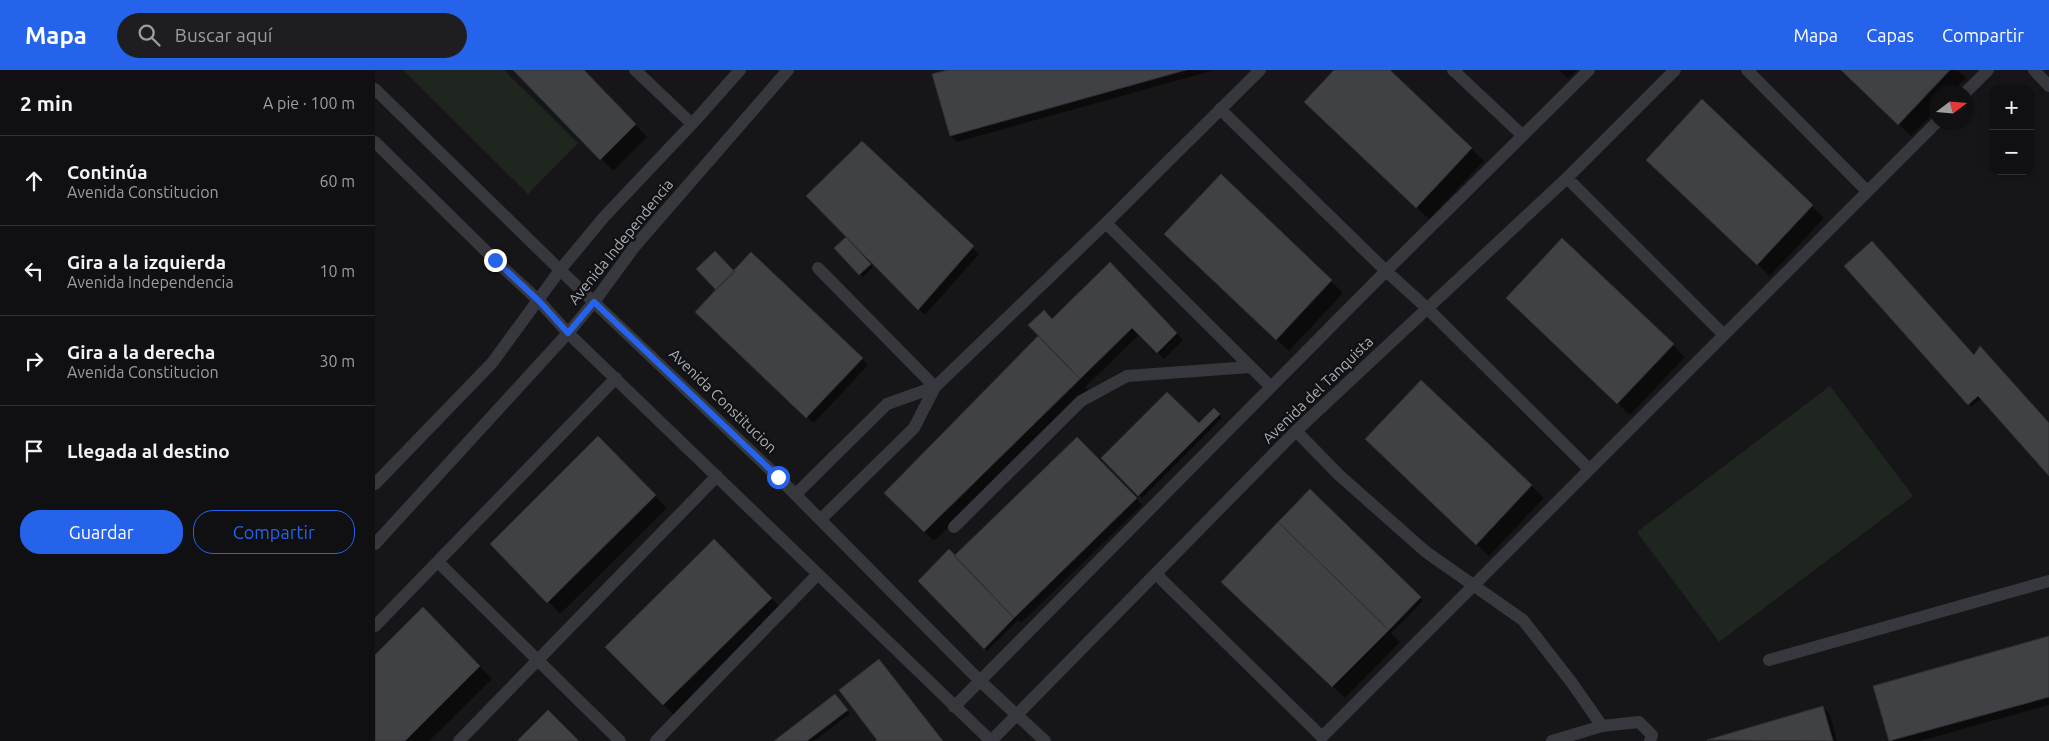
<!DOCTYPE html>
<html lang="es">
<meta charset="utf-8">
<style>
body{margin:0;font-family:Ubuntu,sans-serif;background:#1e1e20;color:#f1f3f6}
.controls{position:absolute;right:15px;top:15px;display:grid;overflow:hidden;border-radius:10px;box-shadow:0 2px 12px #0003}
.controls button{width:45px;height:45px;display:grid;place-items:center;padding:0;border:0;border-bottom:1px solid #303032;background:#101012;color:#f1f3f6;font:25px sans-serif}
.compass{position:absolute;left:1554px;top:15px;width:45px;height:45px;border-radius:50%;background:#101012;box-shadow:0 2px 12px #0003;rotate:74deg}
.stop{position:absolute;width:15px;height:15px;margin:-11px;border:4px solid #2563eb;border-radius:50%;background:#fff}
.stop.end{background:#2563eb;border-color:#fff;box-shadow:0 1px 5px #0008}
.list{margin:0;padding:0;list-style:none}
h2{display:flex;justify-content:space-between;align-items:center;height:65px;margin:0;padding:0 20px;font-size:21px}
h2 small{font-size:16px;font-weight:400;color:#9c9d9f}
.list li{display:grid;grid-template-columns:32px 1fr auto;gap:15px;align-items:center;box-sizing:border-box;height:90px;padding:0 20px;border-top:1px solid #303032}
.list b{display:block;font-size:19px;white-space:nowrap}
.list p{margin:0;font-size:16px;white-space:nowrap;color:#9c9d9f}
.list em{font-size:16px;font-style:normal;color:#9c9d9f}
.actions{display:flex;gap:10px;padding:15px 20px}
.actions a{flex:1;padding:11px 0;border:1px solid #2563eb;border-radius:20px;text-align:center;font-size:18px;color:#2563eb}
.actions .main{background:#2563eb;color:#fff}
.icon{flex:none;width:28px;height:28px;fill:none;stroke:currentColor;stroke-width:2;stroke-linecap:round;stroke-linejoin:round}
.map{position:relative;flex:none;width:1674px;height:671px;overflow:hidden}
header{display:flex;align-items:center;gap:30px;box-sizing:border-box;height:70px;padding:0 25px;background:#2563eb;color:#fff}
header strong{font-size:24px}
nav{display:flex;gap:28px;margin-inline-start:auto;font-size:18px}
.search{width:350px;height:45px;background:#1e1e20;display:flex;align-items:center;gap:12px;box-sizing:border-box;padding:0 18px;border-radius:28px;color:#9c9d9f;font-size:19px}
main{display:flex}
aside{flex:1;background:#101012}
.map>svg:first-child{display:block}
.green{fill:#1e261f}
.shadow{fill:#0007}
.building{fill:#404145;stroke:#303034}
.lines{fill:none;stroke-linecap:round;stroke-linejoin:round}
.lane{stroke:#37383d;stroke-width:12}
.route{stroke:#2563eb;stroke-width:6}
.labels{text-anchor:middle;stroke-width:5;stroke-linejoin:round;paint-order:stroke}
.street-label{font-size:15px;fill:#a8adb8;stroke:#111113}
</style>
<header>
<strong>Mapa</strong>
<div class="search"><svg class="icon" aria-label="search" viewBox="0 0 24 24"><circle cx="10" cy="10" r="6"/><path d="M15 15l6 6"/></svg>Buscar aquí</div>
<nav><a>Mapa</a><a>Capas</a><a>Compartir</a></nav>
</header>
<main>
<aside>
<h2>2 min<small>A pie · 100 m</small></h2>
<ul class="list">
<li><svg class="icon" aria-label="ahead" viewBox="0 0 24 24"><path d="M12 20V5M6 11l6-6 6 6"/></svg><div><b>Continúa</b><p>Avenida Constitucion</p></div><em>60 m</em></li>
<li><svg class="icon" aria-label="left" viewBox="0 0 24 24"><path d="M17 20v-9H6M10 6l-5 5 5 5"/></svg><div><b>Gira a la izquierda</b><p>Avenida Independencia</p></div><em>10 m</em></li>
<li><svg class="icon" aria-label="right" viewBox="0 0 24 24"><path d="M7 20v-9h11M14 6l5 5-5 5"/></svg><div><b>Gira a la derecha</b><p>Avenida Constitucion</p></div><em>30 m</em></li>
<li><svg class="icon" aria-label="arrive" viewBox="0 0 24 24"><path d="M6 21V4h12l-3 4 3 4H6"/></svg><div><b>Llegada al destino</b></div></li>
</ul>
<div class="actions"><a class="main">Guardar</a><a>Compartir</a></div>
</aside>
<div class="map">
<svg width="1674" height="671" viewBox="0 0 1674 671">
<rect width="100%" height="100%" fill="#161618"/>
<path class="green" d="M28 0H129L203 73 153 124Z
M1455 316 1538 426 1344 572 1262 462Z"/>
<path class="shadow" d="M140 0H208L272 67 238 101Z
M577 0H840L582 72 576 66Z
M961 0H1014L1109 91 1054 149 943 44Z
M1184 0H1202L1193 9Z
M1467 0H1583L1591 8 1577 22H1562V39L1536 66Z
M1327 31 1449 148 1395 206 1284 102Z
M487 73 604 184 550 245 433 126Z
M471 169 498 197 488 207 461 178Z
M803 176 956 211 968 223 914 281Z
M376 184 493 295 439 353 322 242Z
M735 194 808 270 789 289 765 264 710 317 713 320 559 471 510 423 672 273Z
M1145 240 1298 275 1310 287 1255 345Z
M1600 287 1674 354V404L1607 328 1596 337 1594 334Z
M1046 311 1169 428 1114 486 1004 381Z
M839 340 847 348 767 428 728 388 824 355Z
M223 368 292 438 185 544 117 474Z
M702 368 767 435 646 553 643 550 612 581 544 511 580 487Z
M935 421 1048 531 1016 563 1025 572 970 628 860 524Z
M339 471 408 540 301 647 232 577Z
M48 539 117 609 54 671H0V587Z
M1674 568V635L1545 671H1515L1500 616Z
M504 590 511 597 568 671H502Z
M463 628 475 644 439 671H401Z
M1448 638 1455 644 1462 671H1334Z"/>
<path class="building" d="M138 0H209L261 54 225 90Z
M573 0H811L575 66 557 4Z
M959 0H1015L1097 78 1041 138 929 32Z
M1466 0H1575L1523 55Z
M1327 29 1438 135 1382 195 1271 90Z
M487 71 599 176 543 240 431 126Z
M846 104 957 210 901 270 789 164Z
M471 167 496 194 484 205 459 178Z
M1187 168 1299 274 1242 334 1131 228Z
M1497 171 1599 285 1605 276 1674 353V406L1603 326 1593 335 1469 196Z
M340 181 360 202 341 220 321 199Z
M376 182 488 288 431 348 320 242Z
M735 192 802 263 782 283 757 258 705 309 653 255 669 240 677 249Z
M663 266 705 309 549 462 509 423Z
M1046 310 1157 415 1101 475 990 369Z
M792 322 824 353 839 338 845 344 763 426 726 388Z
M223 366 281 425 172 533 115 474Z
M702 367 762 428 639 548 579 486Z
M935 419 1046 527 1014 560 903 452Z
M903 452 1014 560 957 617 846 512Z
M339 469 397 528 288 635 230 577Z
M574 479 639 548 609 579 543 511Z
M48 537 105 596 30 671H0V585Z
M1674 566V627L1514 671 1498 616Z
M504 589 568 671H500L502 670 464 620Z
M460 624 473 640 432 671H399Z
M1448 636 1458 671 1332 670Z
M173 640 204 671H142Z"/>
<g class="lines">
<path class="lane" d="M260 0 317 54
M1078 0 1147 65
M1372 0 1492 121
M1659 0 1674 16
M0 19 185 200 403 407 604 610 670 671
M1591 22 1613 0
M845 39 1011 201 1053 239 1214 399
M0 72 120 190 164 231 193 263 616 671
M1192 108 1349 265
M731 153 896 317
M443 198 560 317
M921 361 964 405 1051 482 1148 550 1197 613 1227 656
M0 414 117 293 185 200 229 147 317 54 365 0
M421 424 512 334 560 317
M446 449 539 358 560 317 731 153 885 0
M579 457 706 331 752 306 875 297
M0 474 193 263 219 232 260 176 413 0
M63 492 245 671
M781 504 947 667 1562 52
M0 556 241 308
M1394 590 1674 511
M579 637 1011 201 1214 0
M84 671 342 406
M281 671 443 504
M616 671 921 361 1192 108 1300 0
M1177 671 1227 656 1264 652 1277 665 1275 671"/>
</g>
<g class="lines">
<path class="route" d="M120 190 164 231 193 263 219 232 403 407"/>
</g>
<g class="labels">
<g class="street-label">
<text transform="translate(246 172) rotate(-51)" y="5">Avenida Independencia</text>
<text transform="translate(943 320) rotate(-44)" y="5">Avenida del Tanquista</text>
<text transform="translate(348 331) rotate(44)" y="5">Avenida Constitucion</text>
</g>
</g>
</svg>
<div class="controls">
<button>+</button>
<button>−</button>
</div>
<svg class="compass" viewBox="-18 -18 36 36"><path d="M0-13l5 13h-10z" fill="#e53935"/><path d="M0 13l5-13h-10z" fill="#9c9d9f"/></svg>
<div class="stop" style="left:403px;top:407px"></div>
<div class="stop end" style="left:120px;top:190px"></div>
</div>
</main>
